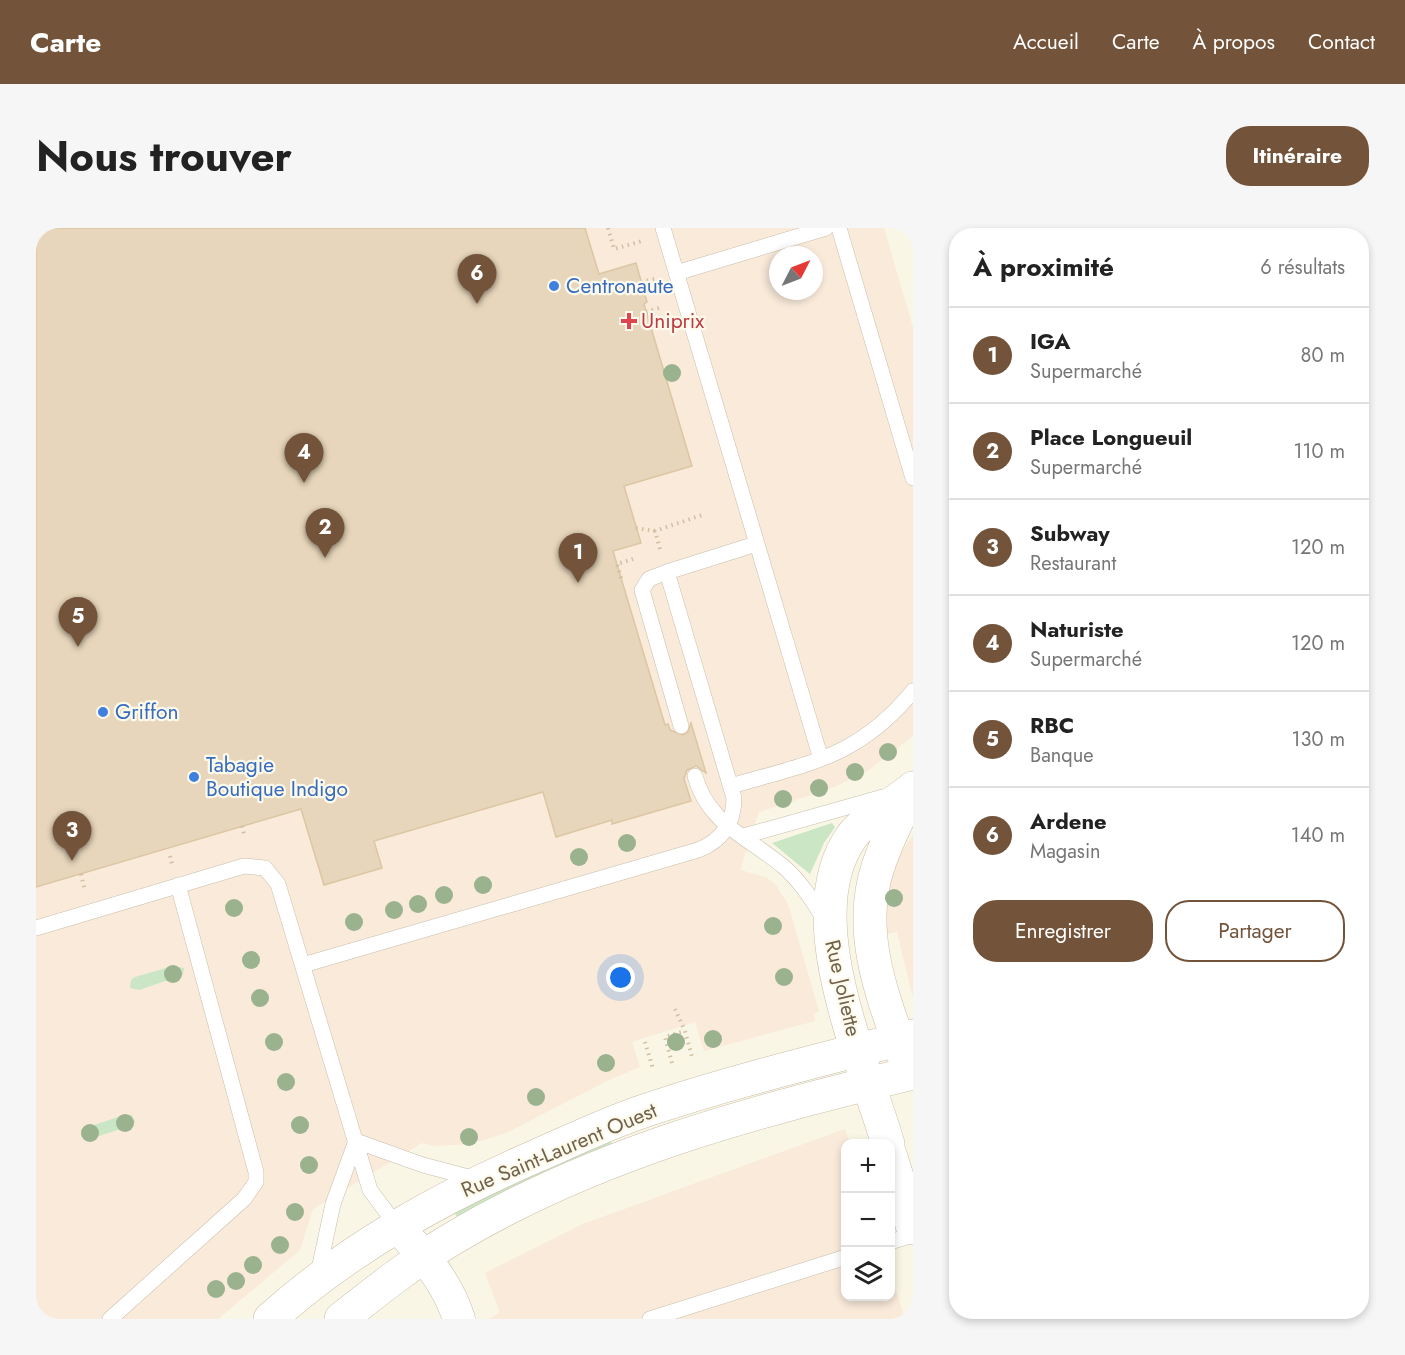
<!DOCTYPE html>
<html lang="fr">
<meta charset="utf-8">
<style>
body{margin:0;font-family:Jost,sans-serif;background:#f6f6f6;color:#222}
.controls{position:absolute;right:18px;bottom:18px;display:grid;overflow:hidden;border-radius:12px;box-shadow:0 3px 9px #0003}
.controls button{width:54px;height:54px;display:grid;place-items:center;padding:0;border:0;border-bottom:2px solid #e0e0e0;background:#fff;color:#222;font:30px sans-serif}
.compass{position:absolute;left:733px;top:18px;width:54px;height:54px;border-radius:50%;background:#fff;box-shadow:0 3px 9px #0003;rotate:48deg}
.you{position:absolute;left:585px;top:750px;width:21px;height:21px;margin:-15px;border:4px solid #fff;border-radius:50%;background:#1a73e8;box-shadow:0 0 0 9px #1a73e833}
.badge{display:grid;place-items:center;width:39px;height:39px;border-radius:50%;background:#73543a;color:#fff;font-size:20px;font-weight:700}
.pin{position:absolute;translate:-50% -50px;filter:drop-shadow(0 2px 3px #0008)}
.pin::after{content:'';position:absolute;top:32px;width:21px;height:18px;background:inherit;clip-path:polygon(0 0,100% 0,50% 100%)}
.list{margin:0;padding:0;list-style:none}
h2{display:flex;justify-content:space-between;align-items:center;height:78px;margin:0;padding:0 24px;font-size:26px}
h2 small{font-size:20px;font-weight:400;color:#767676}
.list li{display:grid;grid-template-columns:39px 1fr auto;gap:18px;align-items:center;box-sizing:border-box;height:96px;padding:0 24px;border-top:2px solid #e0e0e0}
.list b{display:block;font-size:22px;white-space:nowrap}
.list p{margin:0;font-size:20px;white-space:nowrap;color:#767676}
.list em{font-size:20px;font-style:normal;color:#767676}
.actions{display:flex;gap:12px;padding:18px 24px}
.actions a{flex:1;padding:14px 0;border:2px solid #73543a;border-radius:24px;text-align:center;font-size:21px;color:#73543a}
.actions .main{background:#73543a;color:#fff}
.icon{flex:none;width:33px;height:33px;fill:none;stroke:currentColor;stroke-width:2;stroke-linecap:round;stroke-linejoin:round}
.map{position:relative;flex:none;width:877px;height:1091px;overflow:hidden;border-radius:24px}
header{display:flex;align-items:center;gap:36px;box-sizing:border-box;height:84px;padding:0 30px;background:#73543a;color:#fff}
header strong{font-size:28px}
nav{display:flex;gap:33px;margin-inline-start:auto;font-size:21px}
.intro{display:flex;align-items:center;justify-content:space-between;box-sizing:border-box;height:144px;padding:0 36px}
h1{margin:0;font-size:42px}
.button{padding:15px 27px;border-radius:24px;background:#73543a;color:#fff;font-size:21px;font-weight:700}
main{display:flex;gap:36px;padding:0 36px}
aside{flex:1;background:#fff;border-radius:24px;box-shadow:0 3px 9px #0003}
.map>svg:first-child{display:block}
.commercial{fill:#f9eada;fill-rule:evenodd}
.green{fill:#cbe6c5}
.building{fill:#e7d6bb;stroke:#ddc6a2;stroke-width:1.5}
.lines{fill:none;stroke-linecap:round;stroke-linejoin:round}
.lane-casing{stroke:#c7beab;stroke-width:16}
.street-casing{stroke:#c7beab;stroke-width:33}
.secondary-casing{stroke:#cabfa8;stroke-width:34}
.path{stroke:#d1bfa3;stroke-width:4;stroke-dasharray:1.5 4.5;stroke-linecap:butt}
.lane{stroke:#fff;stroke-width:15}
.street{stroke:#fff;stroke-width:32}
.secondary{stroke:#fff;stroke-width:33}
.tree{fill:#9bb28f}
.shop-dot{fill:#3f7fe0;stroke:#fdfaeb;stroke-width:2}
.health-dot{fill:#e0444e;stroke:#fdfaeb;stroke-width:2}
.labels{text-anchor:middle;stroke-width:4.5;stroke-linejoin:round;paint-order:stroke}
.shop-label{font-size:21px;fill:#366cbe;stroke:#fdfaeb;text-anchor:start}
.health-label{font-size:21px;fill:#be3a42;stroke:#fdfaeb;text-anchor:start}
.street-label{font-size:21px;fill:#70614d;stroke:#fdfaeb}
</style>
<header>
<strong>Carte</strong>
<nav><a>Accueil</a><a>Carte</a><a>À propos</a><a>Contact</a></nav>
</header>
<div class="intro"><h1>Nous trouver</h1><a class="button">Itinéraire</a></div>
<main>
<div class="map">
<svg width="877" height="1091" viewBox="0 0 877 1091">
<rect width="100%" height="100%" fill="#faf6e5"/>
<path class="commercial" d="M0 0H848L877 99V508L829 545 791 562 723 584 704 642 730 649 739 656 752 676 783 783 778 786 779 793 668 823 659 794 596 814 604 839 573 852 470 905 434 916 400 918 386 915 277 981 264 1022 182 1091H0ZM742 27H778V63H742Z
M877 607V770L861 704 850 706 848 686 854 647 861 630Z
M809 901 814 915 810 916V1068H854L855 1045 869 1091H453L464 1084 449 1045 547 996Z"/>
<path class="green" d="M796 595 799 599 788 615 774 646 736 615Z
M137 738 148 740 147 747 103 762 94 760 95 752 99 749Z
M88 887H96L99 894 97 897 54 911 45 909 46 901Z
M574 911 576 917 421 989 416 981Z"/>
<path class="building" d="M0 0H549L563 46 600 35 611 74 608 76 656 238 588 258 605 315 577 323 629 497 632 496 634 502 647 507 652 504 655 495 670 545 660 538 651 542 648 551 655 573 576 596V592L520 609 507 564 338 613 346 640 288 657 265 581 0 659Z"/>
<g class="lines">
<g class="lane-casing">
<path id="lane" d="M627 0 785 531
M803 0 877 250
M640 45 790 0
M631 344 613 351 606 362 645 498
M659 548C672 596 712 609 748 639 765 654 776 672 788 691
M695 558C773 535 822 530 877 463
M708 608 847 569
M0 700 208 638 229 640 242 656 334 962 361 998
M267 737 662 622C685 613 698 596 698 570L631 344 720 316
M320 913 387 937 440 951
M854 1014 877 1007
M282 1046 297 976 320 913
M74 1091 208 971 220 954V944L142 657
M614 1091 810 1029"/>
</g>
<g class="street-casing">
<path id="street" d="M361 998C387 1027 411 1053 423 1091"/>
</g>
<g class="secondary-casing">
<path id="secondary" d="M869 831C847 770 820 704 842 639 850 613 864 588 875 563
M852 916C828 833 759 687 816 608 827 592 861 574 877 560
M854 926 877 1000
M234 1091C313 1020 404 970 500 928 541 910 581 891 623 878 706 851 792 830 877 808
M305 1091C340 1063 377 1034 416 1011 558 926 717 883 877 845"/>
</g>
<path class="path" d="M572 0 578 21 606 13
M605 54 619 51
M610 84 626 79
M600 300 619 303
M624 321 619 303 669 286
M585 350 581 336 597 331
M206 598 208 606
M134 628 136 636
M45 646 49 663
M639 781 649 803
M609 814 617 841
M636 835 629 809 649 803 656 829"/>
<use href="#lane" class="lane"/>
<use href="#street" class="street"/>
<use href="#secondary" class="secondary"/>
</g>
<g class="tree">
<circle cx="636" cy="145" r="9"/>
<circle cx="852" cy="524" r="9"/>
<circle cx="819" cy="544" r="9"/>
<circle cx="783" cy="560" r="9"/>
<circle cx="747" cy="571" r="9"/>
<circle cx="591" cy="615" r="9"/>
<circle cx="543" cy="629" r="9"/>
<circle cx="447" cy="657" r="9"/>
<circle cx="408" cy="667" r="9"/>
<circle cx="858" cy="670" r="9"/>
<circle cx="382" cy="676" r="9"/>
<circle cx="198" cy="680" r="9"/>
<circle cx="358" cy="682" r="9"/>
<circle cx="318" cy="694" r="9"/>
<circle cx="737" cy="698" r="9"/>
<circle cx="215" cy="732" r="9"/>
<circle cx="137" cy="746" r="9"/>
<circle cx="748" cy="749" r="9"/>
<circle cx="224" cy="770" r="9"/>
<circle cx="677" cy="811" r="9"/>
<circle cx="238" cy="814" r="9"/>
<circle cx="640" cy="814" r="9"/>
<circle cx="570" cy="835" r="9"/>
<circle cx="250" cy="854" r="9"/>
<circle cx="500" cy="869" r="9"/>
<circle cx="89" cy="895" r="9"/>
<circle cx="264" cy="897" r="9"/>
<circle cx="54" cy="905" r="9"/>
<circle cx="433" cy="909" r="9"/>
<circle cx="273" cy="937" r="9"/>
<circle cx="259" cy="984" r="9"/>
<circle cx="244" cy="1017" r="9"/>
<circle cx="217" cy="1037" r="9"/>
<circle cx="200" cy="1053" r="9"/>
<circle cx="180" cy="1061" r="9"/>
</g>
<g class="shop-dot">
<circle cx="518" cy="58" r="6"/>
<circle cx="67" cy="484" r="6"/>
<circle cx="158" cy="549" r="6"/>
</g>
<path class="health-dot" d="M590 84h6v6h6v6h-6v6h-6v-6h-6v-6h6z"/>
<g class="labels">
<g class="shop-label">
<text x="530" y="65">Centronaute</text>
<text x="79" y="491">Griffon</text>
<text x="170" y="544">Tabagie<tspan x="170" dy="24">Boutique Indigo</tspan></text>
</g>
<g class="health-label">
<text x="605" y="100">Uniprix</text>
</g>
<g class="street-label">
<text transform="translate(807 760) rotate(77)" y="7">Rue Joliette</text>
<text transform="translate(523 922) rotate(-23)" y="7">Rue Saint-Laurent Ouest</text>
</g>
</g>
</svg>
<div class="controls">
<button>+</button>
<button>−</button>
<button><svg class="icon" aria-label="layers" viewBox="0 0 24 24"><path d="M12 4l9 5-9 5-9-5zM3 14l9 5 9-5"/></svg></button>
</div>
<svg class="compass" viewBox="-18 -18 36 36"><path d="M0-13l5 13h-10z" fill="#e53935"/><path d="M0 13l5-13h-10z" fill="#767676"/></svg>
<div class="you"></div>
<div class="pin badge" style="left:542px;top:355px">1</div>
<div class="pin badge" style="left:289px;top:330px">2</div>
<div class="pin badge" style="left:36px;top:633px">3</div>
<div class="pin badge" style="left:268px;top:255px">4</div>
<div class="pin badge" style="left:42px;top:419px">5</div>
<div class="pin badge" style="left:441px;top:76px">6</div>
</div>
<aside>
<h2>À proximité<small>6 résultats</small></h2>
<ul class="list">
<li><span class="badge">1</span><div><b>IGA</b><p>Supermarché</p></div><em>80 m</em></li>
<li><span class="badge">2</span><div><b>Place Longueuil</b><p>Supermarché</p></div><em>110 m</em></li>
<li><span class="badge">3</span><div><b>Subway</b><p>Restaurant</p></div><em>120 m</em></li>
<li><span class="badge">4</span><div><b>Naturiste</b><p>Supermarché</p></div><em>120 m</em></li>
<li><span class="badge">5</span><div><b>RBC</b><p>Banque</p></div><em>130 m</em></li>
<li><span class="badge">6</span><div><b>Ardene</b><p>Magasin</p></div><em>140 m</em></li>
</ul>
<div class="actions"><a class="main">Enregistrer</a><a>Partager</a></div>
</aside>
</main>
